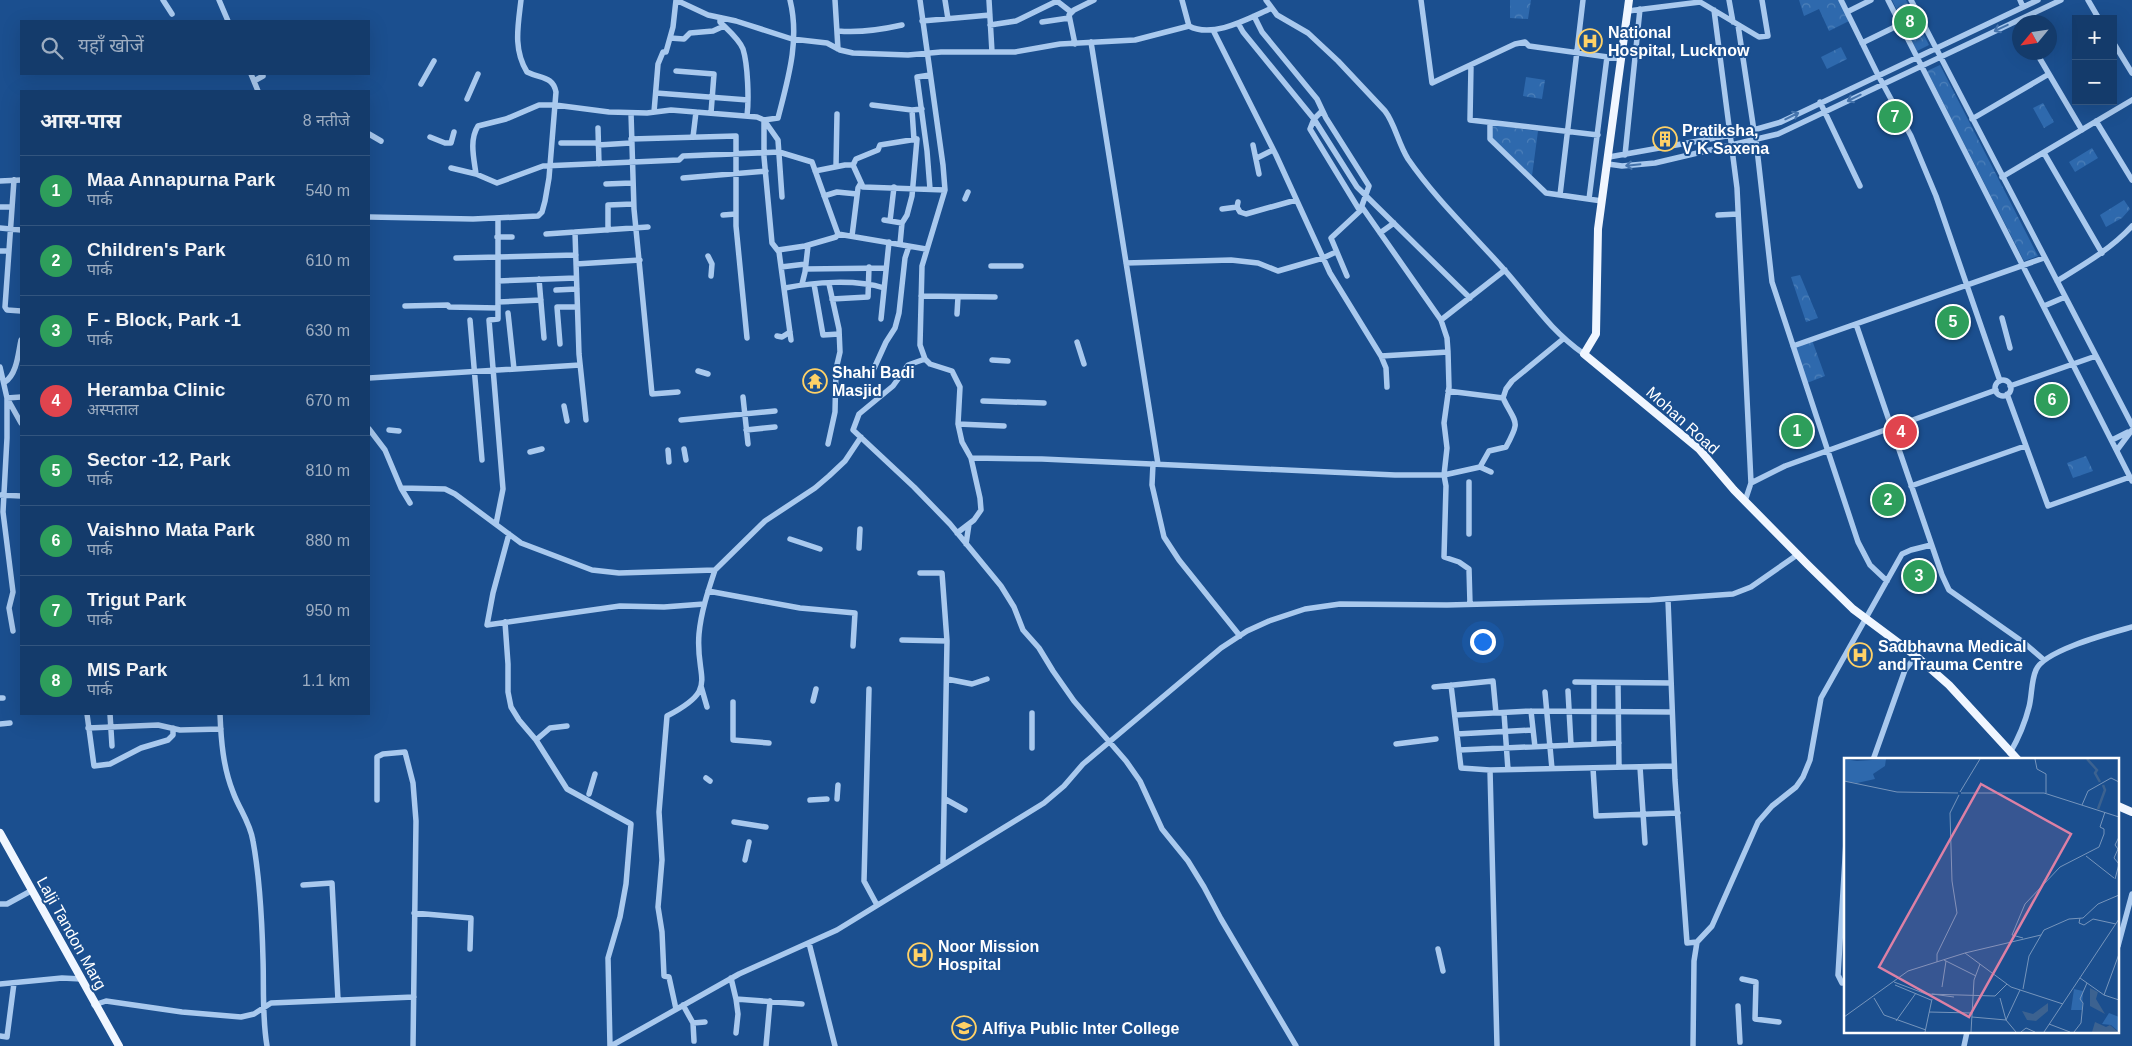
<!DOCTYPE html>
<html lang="hi">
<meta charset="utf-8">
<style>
body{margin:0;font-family:Helvetica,"Noto Sans Devanagari",sans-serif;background:#214673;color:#f1f3f6}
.controls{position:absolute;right:15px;top:15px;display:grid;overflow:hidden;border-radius:0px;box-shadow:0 5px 20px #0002}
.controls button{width:45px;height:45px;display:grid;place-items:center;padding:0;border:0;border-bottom:1px solid #33557e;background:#143b6b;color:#f1f3f6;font:25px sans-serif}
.compass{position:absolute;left:2012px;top:15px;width:45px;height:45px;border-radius:50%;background:#143b6b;box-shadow:0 5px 20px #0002;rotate:241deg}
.you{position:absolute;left:1482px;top:641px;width:18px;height:18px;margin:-12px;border:4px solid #fff;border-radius:50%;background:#1a73e8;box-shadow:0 0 0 8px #1a73e833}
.badge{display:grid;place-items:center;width:32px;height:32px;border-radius:50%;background:#e69b98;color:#fff;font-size:16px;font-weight:700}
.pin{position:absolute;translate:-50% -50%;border:2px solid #fff;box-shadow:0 1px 5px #0006}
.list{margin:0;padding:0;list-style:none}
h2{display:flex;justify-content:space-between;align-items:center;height:65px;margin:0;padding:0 20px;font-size:21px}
h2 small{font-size:16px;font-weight:400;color:#9dadc1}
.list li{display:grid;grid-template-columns:32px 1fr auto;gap:15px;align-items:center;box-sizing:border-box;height:70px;padding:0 20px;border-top:1px solid #33557e}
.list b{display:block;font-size:19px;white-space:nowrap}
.list p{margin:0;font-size:16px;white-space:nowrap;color:#9dadc1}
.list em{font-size:16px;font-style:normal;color:#9dadc1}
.icon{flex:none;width:28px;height:28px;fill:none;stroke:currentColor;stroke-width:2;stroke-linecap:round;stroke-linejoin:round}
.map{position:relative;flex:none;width:2132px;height:1046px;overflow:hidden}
.search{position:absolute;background:#143b6b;box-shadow:0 5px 20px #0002;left:20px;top:20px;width:350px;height:55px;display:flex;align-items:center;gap:12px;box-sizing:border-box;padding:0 18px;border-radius:0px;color:#9dadc1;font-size:19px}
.panel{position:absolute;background:#143b6b;box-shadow:0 5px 20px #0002;left:20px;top:90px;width:350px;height:625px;border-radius:0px}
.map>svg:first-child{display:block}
.park{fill:url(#park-crowns)}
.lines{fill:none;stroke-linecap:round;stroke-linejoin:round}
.minor{stroke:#a9c9ee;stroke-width:5.5}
.major{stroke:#f0f6ff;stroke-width:8}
.oneway{stroke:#4674ac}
.labels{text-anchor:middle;stroke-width:4;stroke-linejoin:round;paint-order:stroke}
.poi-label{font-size:16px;font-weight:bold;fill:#fff;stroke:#1b4f8f;text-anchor:start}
.street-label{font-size:16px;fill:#fff;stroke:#1b4f8f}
.inset-river{fill:none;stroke:#3c6290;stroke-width:2.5}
.inset-road{fill:none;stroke:#7695bc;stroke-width:1}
.view{fill:#dd80a5;fill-opacity:0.15;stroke:#dd80a5;stroke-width:2.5}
.inset-edge{fill:none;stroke:#fff;stroke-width:2.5}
</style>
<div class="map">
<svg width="2132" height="1046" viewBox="0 0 2132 1046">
<defs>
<pattern id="park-crowns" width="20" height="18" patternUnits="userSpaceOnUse" patternTransform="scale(1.25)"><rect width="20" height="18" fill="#2e69ad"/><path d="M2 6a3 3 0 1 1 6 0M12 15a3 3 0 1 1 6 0" fill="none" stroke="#4d80b9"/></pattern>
</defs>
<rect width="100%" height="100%" fill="#1b4f8f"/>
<path class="park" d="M1510 0H1531L1528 19 1510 18Z
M1799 0H1839L1849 21 1829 31 1819 9 1804 16Z
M1892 0H1906L1929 45 1917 51Z
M1841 47 1847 59 1827 69 1821 57Z
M1940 65 2038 256 2024 261 1927 71Z
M1526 77 1545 80 1542 99 1523 96Z
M2043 103 2054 122 2044 128 2033 108Z
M1493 125 1538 131 1532 176 1492 138Z
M2092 148 2098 158 2075 172 2069 162Z
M2124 200 2130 209 2122 218 2106 227 2100 215Z
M1800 275 1818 318 1806 322 1791 277Z
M1812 340 1825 376 1807 383 1794 346Z
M2086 456 2093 471 2073 478 2067 463Z
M1895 491 1899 505 1881 509 1878 496Z
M1921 564 1929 590 1927 594 1906 587Z"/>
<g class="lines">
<path class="minor" d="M163 0 172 14
M219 0 228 21
M835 0 838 49
M920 0 943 165 945 190 922 266 920 345 925 359 930 364 952 371 960 387 958 424 962 442 971 458 980 498 981 510 974 520 957 533
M945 0 948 19
M989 0 992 52
M1266 0 1277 15 1308 33 1338 61 1385 111C1395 124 1398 143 1408 159 1437 201 1475 236 1508 274 1534 304 1550 330 1584 354
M1421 0 1432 83 1515 44 1525 42 1529 46 1622 59
M1729 0 1733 22
M1841 0 1878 75 1911 136 1936 196 2000 381
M1888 0 2132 481
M1911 0 2132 425
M2020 0 2023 7
M2088 0 2099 19
M1714 10 1737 188 1751 483 1745 501
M1628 11 1700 2 1759 37 1768 36 1762 0
M1847 12 1871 0
M1254 16 1262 32 1317 99 1326 118 1369 186 1360 211 1331 238 1347 276
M720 18V22C728 30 739 39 743 49 748 65 749 100 747 116
M922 21 990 15
M1042 22 1069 18
M1238 23 1243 32 1314 119 1357 187 1470 298
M990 25 1016 21 1057 1 1071 12
M1738 25 1754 131
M1189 26C1213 39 1249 18 1272 8
M1213 30 1276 155 1330 273 1381 356 1448 352 1449 387 1444 423 1447 448 1444 475 1446 486 1444 557 1459 562 1469 569 1470 604
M838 31C861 33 880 30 902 25
M670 38 684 39 690 33 713 31 724 26
M1091 42 1158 464
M2113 42 2132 73
M1862 43 1901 24
M1075 44 1069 15 1074 10 1094 0
M2036 52 2082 130
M1471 65 1470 120 1598 135
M676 71 714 74 711 113
M251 74 258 91
M930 75 917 77 927 151 930 189
M254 81 263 76
M421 84 434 61
M656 93 748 100
M467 99 478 74
M1820 102 1860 186
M872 105 912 110 922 109
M912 110 914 140
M1322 111 1314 119 1310 129 1360 211
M654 112 658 64 663 52H666L673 27 676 0 708 15 736 21 792 39 827 43 840 50 853 53 908 55 941 52H1015L1060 44 1135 40 1189 26 1182 0
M631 113 634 209 652 394 678 392
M1972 119 2049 74
M764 120V157L772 243 779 252 791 340
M764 120 778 140 782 197
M2096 121 2132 180
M1490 123V139L1546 193 1602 201
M598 128 599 164
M369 134 381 141
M430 137 445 143H451L454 132
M693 137 696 112
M631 139 736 136V226L747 338
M1756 140 1772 282 1858 542 1870 565 1887 581
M561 143H598
M598 145 631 143
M1253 145 1259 174
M2044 153 2102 253
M1625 155 1640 9
M1609 157 1743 133 1781 122 2038 0
M1257 158 1273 150
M1608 164 1622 166 1655 163 1778 134 2061 0
M853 165 856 159 878 150 880 145 917 139 912 196 907 215 902 223 900 244
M853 165 863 187 945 190
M836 166 837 114
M451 168 476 174 497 183 543 166 679 160 683 156 779 152 812 162 838 234 926 249
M815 171 845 165H853
M476 174C474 159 469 140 478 126L506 119 539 105H555L609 112 647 113 671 110 757 117 764 120 778 118C788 79 800 40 790 0
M2002 177 2132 100
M683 178 766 171
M14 180 5 307 7 310 21 311
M0 181 21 180
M606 184 632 183
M1560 195 1583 0
M824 196 837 192 857 194
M965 199 968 192
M1589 199 1607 57
M0 207H12
M1237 207 1240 212 1246 214 1296 200
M1362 207 1441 320 1447 338 1448 352
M1222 209 1237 207 1238 202
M723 215 736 214
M1718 215 1738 214
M369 217 473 219 538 216 542 212 545 201 549 178 556 92C553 76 541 79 527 72 513 49 518 26 521 0
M884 220 902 223
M890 221 894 187
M0 228 21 230
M608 230V205L633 204
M575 232 579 354 586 420
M1380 233 1394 223
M546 234 648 227
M852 236 858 188 861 183
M497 237H512
M778 250 805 246 836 237 838 234
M0 251H9
M708 256 712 264 711 276
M456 258 576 255
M1126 263 1231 260 1258 263 1278 271 1323 258 1336 252
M576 264 640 260
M991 266H1021
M781 267 806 264
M806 269 886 268
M539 279 544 338
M498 281 576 278
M2057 281C2083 265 2111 249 2132 226
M802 284 805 272 808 246
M814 284 823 335 839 334
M785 288C814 282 856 279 884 288
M556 290 577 289
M921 296 995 297
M832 299 868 297 869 267
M498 302 541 300
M405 306 448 305 449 307 498 308V218
M2044 306 2065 297
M508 313 514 369
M957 314 958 297
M2002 318 2010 348
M881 319 889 242
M470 320 482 460
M1441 320 1505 270
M1856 324 1942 575 1949 590 2023 642 2044 660
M777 336 782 337 790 332
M1077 342 1084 364
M560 344 557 307H577
M1793 346 2044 258
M1381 356 1386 368 1387 387
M925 359 908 365 893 386 859 414 853 430 914 487 950 524 1001 586 1014 607 1023 630 1039 648 1053 671 1074 701 1126 761 1140 781 1162 829 1188 861 1204 887 1221 919 1296 1046
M992 360 1008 361
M0 367 7 398V438L3 512 13 592 9 608 13 631
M698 371 708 374
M871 375 886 342 895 328 899 313 905 258 909 246
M369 378 580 365
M1995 388a8 8 0 1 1 16 0a8 8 0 1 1-16 0Z
M5 382C17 374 18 354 21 340
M2010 386 2096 356
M1448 391 1503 398
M2007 394 2048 506 2130 477
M21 397 7 398 21 423
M743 397 748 444
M983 401 1044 403
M564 406 567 421
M681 420 775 411
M958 424 1004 426
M369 429 385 450 401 488 445 489 455 494 521 543 592 570 619 573 715 570 765 521 815 488 829 476 845 461 861 437
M389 430 399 431
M746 430 775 427
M2112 440 2128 432
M828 444 835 412 836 369 840 352 839 329 829 284
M684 449 686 460
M668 450 669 462
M2117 450 2132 430
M530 452 542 449
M971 458 1042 459 1395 475H1444L1480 467 1489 451 1506 447C1521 419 1516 425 1503 398L1506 389 1512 381 1563 339
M1153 464 1152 485 1164 537 1179 560 1240 636
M1480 467 1491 472
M1751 483 1785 466 1996 390
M1911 486 2025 446
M401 488 410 503
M0 495 21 496
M496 524 503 489 489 320 498 319V308
M509 534 493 593 487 625 620 606 664 607 704 604
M1469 534V482
M790 539 820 549
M966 544 969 524
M859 548 860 529
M920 573H942L947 641 943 864
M708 591 800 608 855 613 853 646
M1668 600 1675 780 1687 943 1697 942
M505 622 508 664V692L511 707 519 720 536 740 567 789 631 824 626 884 620 917 608 958 610 1046
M902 640 947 641
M947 679 972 684 987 679
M1575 682 1671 683
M1594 683V744
M1618 683 1619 767
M1451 685 1461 768 1490 770 1674 766
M701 686 707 707
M1434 687 1493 681 1496 713
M869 689 864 881 877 905
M1568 691 1571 745
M1545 692 1552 769
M0 698H3
M813 701 816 689
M733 702V740L769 743
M1531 711 1535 747
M1504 713 1508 770
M87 714 94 766 110 764 141 748 168 740 173 735V728
M110 714 112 746
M220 714C221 740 223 767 233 792 239 809 250 822 253 841 260 879 262 920 263 959 264 988 262 1017 267 1046
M1455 715 1531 711 1672 712
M0 724 10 723
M88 728 158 725 180 730 221 729
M1457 734 1533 730
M536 740 550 728 567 726
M1396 744 1436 739
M1032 748V713
M1459 750 1619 743
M2010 753C2018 739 2025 723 2029 707 2032 696 2031 681 2036 670 2044 650 2111 633 2132 627
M1873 760 1905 670 1916 656
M1640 767 1645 843
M1593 768 1596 816 1678 813
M1490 770 1497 1046
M706 778 710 781
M589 794 595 774
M837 799 838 785
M945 799 965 810
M377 800V757L383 754 405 752 413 783 416 821 413 1046
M810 800 827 799
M734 822 766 827
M745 860 749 842
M303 885 332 883 338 1000
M0 904H7L29 892
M414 913 471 918 470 949
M809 943 835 1046
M2118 946 2132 894
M1438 949 1443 971
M731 978 736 999 802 1004
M1742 979 1756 982 1755 1019 1779 1022
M1842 983 1838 975 1846 842
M0 984 62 978 82 979
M736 999 738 1014 736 1033
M94 1005 106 1001 182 1012 241 1017 254 1014 271 1003 414 997
M683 1005 693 1023 694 1041
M1738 1006 1740 1042
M676 1009 669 977 664 976 662 932 658 907 662 860 659 812 667 716C721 688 695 680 699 634 701 612 708 591 715 570
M693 1023 705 1022
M0 1036 7 1037 14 983
M611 1046 739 974 837 930 1044 803 1064 786 1083 764 1221 648 1247 631 1269 621 1305 609 1340 604 1447 605 1650 600 1733 594 1751 587 1797 555
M766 1046 770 1001
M1693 1046 1694 961 1697 942 1712 926 1758 822 1772 806 1796 787 1803 777 1810 760 1821 698 1902 554 1911 550 1931 545
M1964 1046 1967 1032"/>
<path class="major" d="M1629 0 1598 229 1596 334 1584 354 1699 449 1734 490 1808 565 1853 609 1916 656 1949 685 2018 760
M2118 806 2132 812
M0 833 119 1046"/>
</g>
<defs><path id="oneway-shaft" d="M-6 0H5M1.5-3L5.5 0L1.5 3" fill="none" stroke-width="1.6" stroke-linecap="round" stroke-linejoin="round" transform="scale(1.25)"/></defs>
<g class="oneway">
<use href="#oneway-shaft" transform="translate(2001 28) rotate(155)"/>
<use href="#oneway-shaft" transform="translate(1854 98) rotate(154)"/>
<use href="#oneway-shaft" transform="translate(1792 116) rotate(-26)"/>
<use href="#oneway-shaft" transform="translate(1633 165) rotate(174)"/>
</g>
<defs>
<g id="hospital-ring" transform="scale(1.25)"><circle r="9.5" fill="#1b4f8f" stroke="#ffd166" stroke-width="1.5"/><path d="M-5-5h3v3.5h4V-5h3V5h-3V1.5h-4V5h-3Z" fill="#ffd166"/></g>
<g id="building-ring" transform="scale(1.25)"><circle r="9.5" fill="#1b4f8f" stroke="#ffd166" stroke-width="1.5"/><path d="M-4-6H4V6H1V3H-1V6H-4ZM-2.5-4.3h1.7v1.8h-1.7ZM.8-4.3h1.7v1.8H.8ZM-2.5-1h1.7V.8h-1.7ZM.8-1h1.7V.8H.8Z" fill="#ffd166"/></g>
<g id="temple-ring" transform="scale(1.25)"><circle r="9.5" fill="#1b4f8f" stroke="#ffd166" stroke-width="1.5"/><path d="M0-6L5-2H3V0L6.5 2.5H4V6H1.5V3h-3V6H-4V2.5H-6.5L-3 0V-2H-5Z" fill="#ffd166"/></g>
<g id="school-ring" transform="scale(1.25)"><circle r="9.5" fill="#1b4f8f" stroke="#ffd166" stroke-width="1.5"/><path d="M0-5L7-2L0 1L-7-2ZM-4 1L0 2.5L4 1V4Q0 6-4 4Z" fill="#ffd166"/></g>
</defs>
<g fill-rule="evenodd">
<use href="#hospital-ring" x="1590" y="41"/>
<use href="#building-ring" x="1665" y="139"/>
<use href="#temple-ring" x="815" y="381"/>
<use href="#hospital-ring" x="1860" y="655"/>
<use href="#hospital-ring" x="920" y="955"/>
<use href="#school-ring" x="964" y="1028"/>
</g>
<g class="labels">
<g class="poi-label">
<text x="1608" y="38">National<tspan x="1608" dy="18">Hospital, Lucknow</tspan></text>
<text x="1682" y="136">Pratiksha,<tspan x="1682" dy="18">V K Saxena</tspan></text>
<text x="832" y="378">Shahi Badi<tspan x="832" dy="18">Masjid</tspan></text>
<text x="1878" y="652">Sadbhavna Medical<tspan x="1878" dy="18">and Trauma Centre</tspan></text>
<text x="938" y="952">Noor Mission<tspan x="938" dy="18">Hospital</tspan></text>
<text x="982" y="1034">Alfiya Public Inter College</text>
</g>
<g class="street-label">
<text transform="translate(1683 420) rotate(42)" y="6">Mohan Road</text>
<text transform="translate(72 933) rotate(61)" y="6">Lalji Tandon Marg</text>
</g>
</g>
<g transform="translate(1844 758)">
<rect width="275" height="275" fill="#1b4f8f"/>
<path d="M230 231 239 233 238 252H227Z" fill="#2e69ad"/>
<path d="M0 1 13 3 42 1 41 8 29 16 31 21 13 25 0 23Z" fill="#2e69ad"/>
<path d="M265 255 275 259V274L267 267 258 266Z" fill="#2e69ad"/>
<path d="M246 230 254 234 252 241 261 256 246 248ZM204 245V253L192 263 183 262 178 253 189 256ZM251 264 262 269 266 267 274 274H248Z" fill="#3c6290"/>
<path class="inset-river" d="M243 1 253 12 251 15 256 24M254 51 261 32 259 27"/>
<path class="inset-road" d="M191 1 193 11 202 16V35M0 23 53 34 114 35M116 34 136 1M117 35H200L275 59M238 47 244 33 267 20 275 24M242 98 270 120M271 121 275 106 270 100 274 91 271 87 275 79M236 160 235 165 240 167 249 161 272 166M179 180 168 177 181 146 216 109 255 89 260 76V71L256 69 261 54M121 195 197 177M100 202 132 218M93 204V196L113 155 108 123 106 55 115 37M236 220 260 237 275 242M50 224 82 236 151 238 163 226M51 227 87 242M98 229 102 203M179 231 185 198 200 172 225 161 239 160 254 146 275 137M88 236 110 239M260 237 275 196M30 240 40 257 82 272M156 240 162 262 172 274M85 254 128 255M0 259 64 213 121 195 167 229 219 246M128 259 162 262 176 232M52 263 72 235M205 266 226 274M81 274 88 241M127 274 130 222 136 206M177 274 182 270 191 274M200 274 275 161M230 274 237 265 239 245 236 241 243 225"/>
<path class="view" d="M137 26 227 76 125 259 35 209Z"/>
<rect width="275" height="275" class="inset-edge"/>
</g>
</svg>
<div class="controls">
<button>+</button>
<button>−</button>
</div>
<svg class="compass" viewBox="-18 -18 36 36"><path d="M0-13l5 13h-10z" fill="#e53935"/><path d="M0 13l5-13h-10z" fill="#9dadc1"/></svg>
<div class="you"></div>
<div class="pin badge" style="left:1797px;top:431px;background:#2e9e5b">1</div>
<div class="pin badge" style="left:1888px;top:500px;background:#2e9e5b">2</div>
<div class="pin badge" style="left:1919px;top:576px;background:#2e9e5b">3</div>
<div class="pin badge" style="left:1901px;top:432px;background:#e0444e">4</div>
<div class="pin badge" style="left:1953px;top:322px;background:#2e9e5b">5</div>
<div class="pin badge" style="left:2052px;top:400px;background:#2e9e5b">6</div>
<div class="pin badge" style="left:1895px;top:117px;background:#2e9e5b">7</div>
<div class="pin badge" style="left:1910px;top:22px;background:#2e9e5b">8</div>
<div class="search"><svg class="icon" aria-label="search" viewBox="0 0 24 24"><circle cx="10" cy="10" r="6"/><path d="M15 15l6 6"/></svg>यहाँ खोजें</div>
<section class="panel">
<h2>आस-पास<small>8 नतीजे</small></h2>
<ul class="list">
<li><span class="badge" style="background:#2e9e5b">1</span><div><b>Maa Annapurna Park</b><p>पार्क</p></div><em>540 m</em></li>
<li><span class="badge" style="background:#2e9e5b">2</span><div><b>Children's Park</b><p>पार्क</p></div><em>610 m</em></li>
<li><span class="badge" style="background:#2e9e5b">3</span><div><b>F - Block, Park -1</b><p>पार्क</p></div><em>630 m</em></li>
<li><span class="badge" style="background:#e0444e">4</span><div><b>Heramba Clinic</b><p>अस्पताल</p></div><em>670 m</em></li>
<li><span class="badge" style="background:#2e9e5b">5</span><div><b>Sector -12, Park</b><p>पार्क</p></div><em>810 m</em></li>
<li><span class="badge" style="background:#2e9e5b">6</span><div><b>Vaishno Mata Park</b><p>पार्क</p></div><em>880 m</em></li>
<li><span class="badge" style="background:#2e9e5b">7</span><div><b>Trigut Park</b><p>पार्क</p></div><em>950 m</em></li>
<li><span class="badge" style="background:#2e9e5b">8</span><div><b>MIS Park</b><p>पार्क</p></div><em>1.1 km</em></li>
</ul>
</section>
</div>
